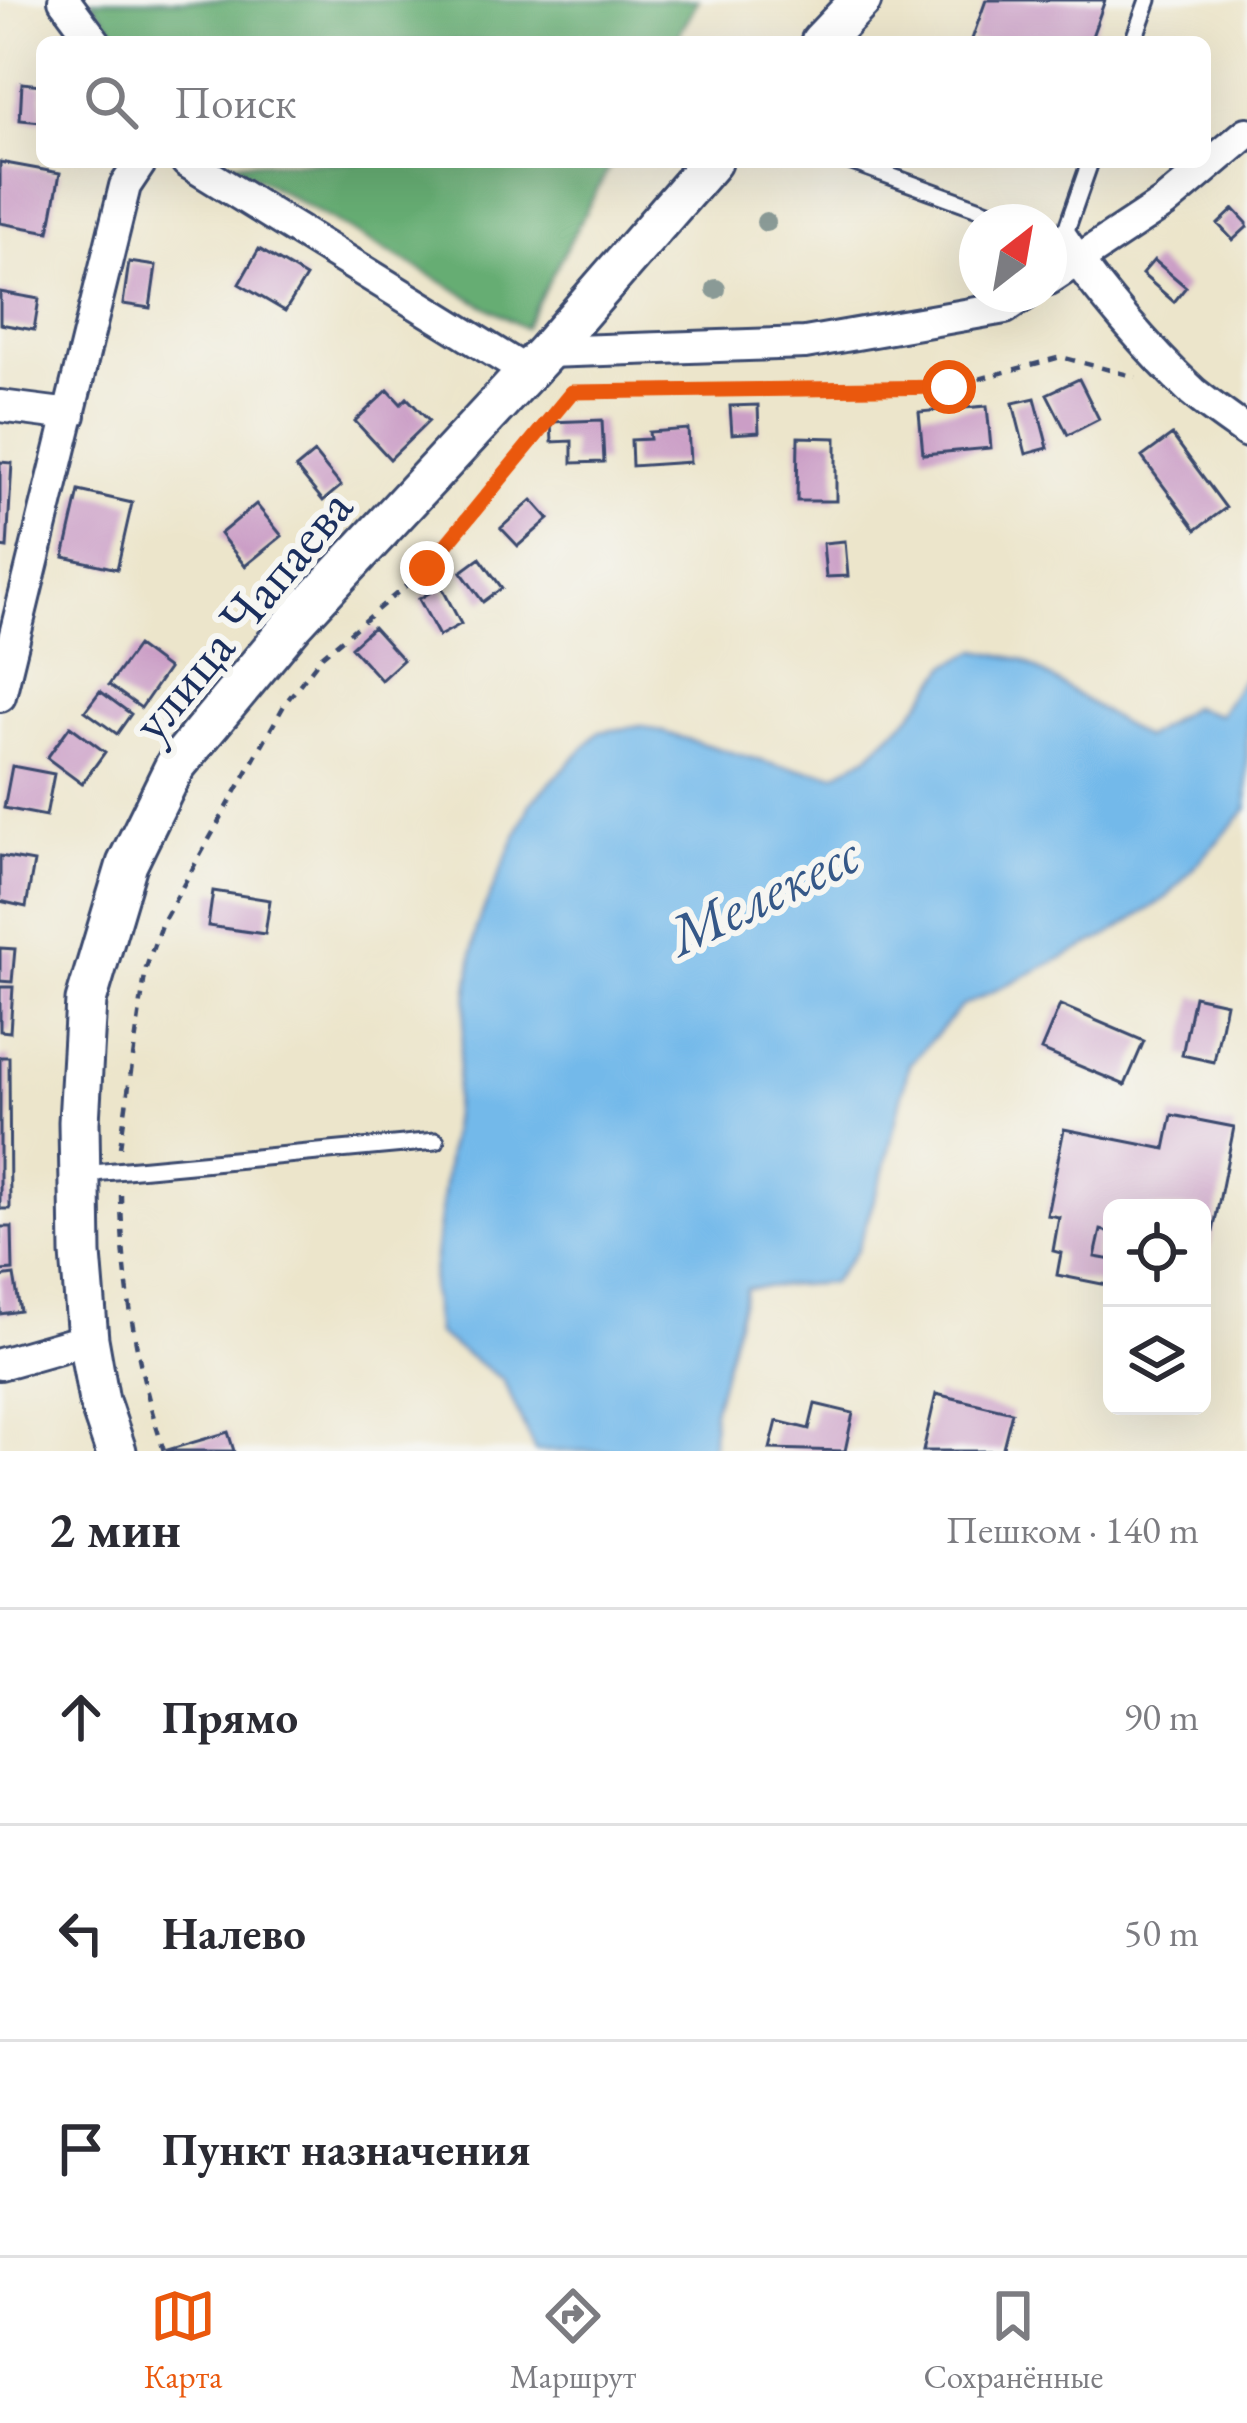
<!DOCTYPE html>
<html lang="ru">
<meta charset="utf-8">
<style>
body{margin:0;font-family:"EB Garamond",serif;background:#f2f2f3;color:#2b2b33}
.controls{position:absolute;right:36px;bottom:36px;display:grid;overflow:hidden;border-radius:18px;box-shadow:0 12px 48px #0002}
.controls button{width:108px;height:108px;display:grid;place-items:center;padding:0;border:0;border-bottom:3px solid #e1e1e2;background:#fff;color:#2b2b33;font:60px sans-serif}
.compass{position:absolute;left:959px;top:204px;width:108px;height:108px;border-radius:50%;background:#fff;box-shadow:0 12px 48px #0002;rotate:31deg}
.stop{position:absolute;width:36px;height:36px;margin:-27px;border:9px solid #ea580c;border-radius:50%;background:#fff}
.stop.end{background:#ea580c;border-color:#fff;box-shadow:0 3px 12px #0008}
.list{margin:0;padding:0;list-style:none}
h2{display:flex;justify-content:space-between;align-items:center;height:156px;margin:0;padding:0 48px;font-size:51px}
h2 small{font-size:39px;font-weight:400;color:#7c7c81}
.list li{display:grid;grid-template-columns:78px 1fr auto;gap:36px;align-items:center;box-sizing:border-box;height:216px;padding:0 48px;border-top:3px solid #e1e1e2}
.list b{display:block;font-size:45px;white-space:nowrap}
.list em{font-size:39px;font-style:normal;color:#7c7c81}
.icon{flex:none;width:66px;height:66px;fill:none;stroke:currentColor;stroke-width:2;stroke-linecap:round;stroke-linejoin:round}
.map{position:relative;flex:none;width:1247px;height:1451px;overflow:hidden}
.search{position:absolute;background:#fff;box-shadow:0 12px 48px #0002;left:36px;right:36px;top:36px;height:132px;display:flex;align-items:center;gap:30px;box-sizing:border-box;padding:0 42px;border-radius:18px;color:#7c7c81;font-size:45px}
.sheet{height:804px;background:#fff}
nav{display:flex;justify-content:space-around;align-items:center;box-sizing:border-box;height:168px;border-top:3px solid #e1e1e2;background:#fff;font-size:33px;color:#7c7c81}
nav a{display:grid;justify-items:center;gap:6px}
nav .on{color:#ea580c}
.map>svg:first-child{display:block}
.forest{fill:#66ad73;stroke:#406e68;stroke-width:3}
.water{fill:#73b9ea;stroke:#4774a4;stroke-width:3}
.building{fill:#cb9ec6}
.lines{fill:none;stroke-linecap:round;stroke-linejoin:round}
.service-casing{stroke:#3a4a6e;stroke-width:21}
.minor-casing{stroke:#3a4a6e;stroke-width:36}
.tertiary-casing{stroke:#3a4a6e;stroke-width:45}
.path{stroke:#3a4a6e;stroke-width:4.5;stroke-dasharray:9 9;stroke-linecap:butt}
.service{stroke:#fff;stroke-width:15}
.minor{stroke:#fff;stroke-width:30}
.tertiary{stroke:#fff;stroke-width:39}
.tree{fill:#8a9a96}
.route{stroke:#ea580c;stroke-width:15}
.labels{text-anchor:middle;stroke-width:12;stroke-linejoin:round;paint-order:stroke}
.street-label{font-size:54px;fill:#1b2f5e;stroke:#f6f6f2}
.water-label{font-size:57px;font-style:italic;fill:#355888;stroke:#f6f6f2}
</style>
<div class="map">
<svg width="1247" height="1451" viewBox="0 0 1247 1451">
<rect width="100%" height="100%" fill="#f6f6f2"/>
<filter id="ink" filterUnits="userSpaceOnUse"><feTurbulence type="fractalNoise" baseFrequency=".00833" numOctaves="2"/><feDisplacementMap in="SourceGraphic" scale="24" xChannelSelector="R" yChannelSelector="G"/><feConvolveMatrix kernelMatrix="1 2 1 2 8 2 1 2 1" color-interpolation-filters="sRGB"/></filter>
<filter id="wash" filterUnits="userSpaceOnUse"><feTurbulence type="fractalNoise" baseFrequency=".004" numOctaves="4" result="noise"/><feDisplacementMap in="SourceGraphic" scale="48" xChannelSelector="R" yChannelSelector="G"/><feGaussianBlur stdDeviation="2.7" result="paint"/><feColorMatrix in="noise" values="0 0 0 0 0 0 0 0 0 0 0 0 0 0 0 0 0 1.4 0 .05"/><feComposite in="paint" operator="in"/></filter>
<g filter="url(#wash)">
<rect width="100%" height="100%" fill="#ece5cb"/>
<path class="forest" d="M91 0H698L675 42H122Z
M229 162H612L524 328Z"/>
<path class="water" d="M978 650 1023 660 1144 738 1191 707 1219 715 1247 672V809L1167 897 1109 935 961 1007 909 1064 884 1170 857 1250 831 1283 746 1288 713 1411 712 1451H535L503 1380 437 1334 431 1290 476 928 530 804 599 732 642 726 778 766 835 774 868 756 912 714 948 665Z"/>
<g id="blocks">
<path class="building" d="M986 0H1105L1090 42H971Z
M22 83 42 85V122L20 120Z
M0 162 60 173 49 232 0 223Z
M1234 209 1247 223V227L1233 240 1218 224Z
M259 249 306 277 285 311 239 284Z
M1154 260 1186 287 1174 302 1142 274Z
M129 262 156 266 150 308 123 304Z
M0 292 39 299 34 330 0 324Z
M1079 379 1099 419 1068 435 1047 394Z
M388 390 401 404 407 398 429 421 390 459 355 421Z
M1035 398 1048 448 1026 454 1013 403Z
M758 405 759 432 732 434 730 406Z
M987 406 991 448 923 454 919 412Z
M602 420 604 462 572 463V441L552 442 551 422Z
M688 429 690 462 632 466 631 440 650 439 649 432Z
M1172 435 1226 508 1196 530 1142 457Z
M798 437 836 438V501H797Z
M314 453 341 486 323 501 296 468Z
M0 462 12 463 7 548 0 547Z
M79 491 132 503 117 569 64 557Z
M532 500 549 519 518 546 501 528Z
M256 504 282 536 245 566 220 534Z
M845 541 848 576 826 577 823 543Z
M480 558 502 588 483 602 461 572Z
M441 586 461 624 439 636 419 599Z
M373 627 403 660 381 680 351 647Z
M137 646 168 669 141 708 109 685Z
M100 691 131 714 117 734 85 711Z
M70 726 105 752 82 784 47 758Z
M12 766 54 774 46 816 4 808Z
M0 856 34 862 26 907 0 901Z
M213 891 270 900 265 934 208 926Z
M0 948 15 949 12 982 0 981Z
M0 987H13L10 1032 0 1031Z
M1194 996 1226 1003 1214 1062 1182 1055Z
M1060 1005 1144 1041 1125 1085 1041 1050Z
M0 1057H9L10 1209H0Z
M1172 1115 1234 1127 1209 1252 1202 1251V1208H1112V1233L1101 1230 1095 1257 1112 1260 1107 1285 1057 1275 1061 1253 1053 1251 1059 1217 1047 1215 1064 1129 1165 1149Z
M0 1227H12L13 1270 0 1271Z
M14 1275 20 1311 0 1314V1277Z
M936 1394 1012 1412 1002 1451H923Z
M815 1404 853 1413 845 1451 770 1449 777 1421 809 1429Z
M228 1432 234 1451H167V1450Z"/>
</g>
</g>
<g filter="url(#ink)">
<use href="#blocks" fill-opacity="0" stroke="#3a4a6e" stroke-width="3"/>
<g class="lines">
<g class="service-casing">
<path id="service" d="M1133 42 1148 0
M852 162 1016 222
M1049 234 1063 239 1090 162
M83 1174 436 1141"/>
</g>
<g class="minor-casing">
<path id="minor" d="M64 0 95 42
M187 162 527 372
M1063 239C1095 288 1150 352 1193 392 1210 406 1229 419 1247 432
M1049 279 1164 203 1247 133
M546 352 805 343 1005 308 1026 294
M0 406 70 415
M0 696 125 186 141 162
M0 1364 88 1339"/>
</g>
<g class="tertiary-casing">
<path id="tertiary" d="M821 42 861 0
M116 1451 99 1401 88 1339 81 1254 79 1122 86 1001 127 864 175 766 293 624 546 352 711 162"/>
</g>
<path class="path" d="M120 1147 146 968 161 925 286 702 322 656 427 568 572 392 949 387 1061 357 1136 377
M121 1195C122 1283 137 1368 164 1451"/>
<use href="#service" class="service"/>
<use href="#minor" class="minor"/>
<use href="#tertiary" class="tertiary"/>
</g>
<g class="tree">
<circle cx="766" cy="222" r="10"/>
<circle cx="716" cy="289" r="10"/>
</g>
</g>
<g class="lines" filter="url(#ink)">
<path class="route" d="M427 568 572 392 949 387"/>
</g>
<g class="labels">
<g class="street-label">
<text transform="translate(241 614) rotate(-50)" y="19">улица Чапаева</text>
</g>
<g class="water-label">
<text transform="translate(763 894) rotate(-26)" y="20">Мелекесс</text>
</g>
</g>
</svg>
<div class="controls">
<button><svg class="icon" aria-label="locate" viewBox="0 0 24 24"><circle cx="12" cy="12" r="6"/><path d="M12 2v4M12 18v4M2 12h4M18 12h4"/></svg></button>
<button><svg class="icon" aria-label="layers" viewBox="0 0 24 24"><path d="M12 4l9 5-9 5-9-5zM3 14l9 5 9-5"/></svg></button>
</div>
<svg class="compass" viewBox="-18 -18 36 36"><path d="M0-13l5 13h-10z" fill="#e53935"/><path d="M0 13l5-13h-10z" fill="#7c7c81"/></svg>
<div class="stop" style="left:949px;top:387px"></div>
<div class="stop end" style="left:427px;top:568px"></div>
<div class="search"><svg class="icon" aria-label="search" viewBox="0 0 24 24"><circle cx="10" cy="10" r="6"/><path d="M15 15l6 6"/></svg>Поиск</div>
</div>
<section class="sheet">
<h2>2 мин<small>Пешком · 140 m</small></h2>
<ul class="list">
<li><svg class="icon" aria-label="ahead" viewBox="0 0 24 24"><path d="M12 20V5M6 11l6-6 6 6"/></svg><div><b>Прямо</b></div><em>90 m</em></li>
<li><svg class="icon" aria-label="left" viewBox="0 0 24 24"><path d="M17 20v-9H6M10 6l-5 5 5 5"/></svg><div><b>Налево</b></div><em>50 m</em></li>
<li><svg class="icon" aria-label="arrive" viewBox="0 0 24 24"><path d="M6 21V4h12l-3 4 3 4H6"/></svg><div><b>Пункт назначения</b></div></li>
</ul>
</section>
<nav>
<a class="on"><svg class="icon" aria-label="map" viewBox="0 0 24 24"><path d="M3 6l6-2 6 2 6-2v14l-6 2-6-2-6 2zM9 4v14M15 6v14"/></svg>Карта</a>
<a><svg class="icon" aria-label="directions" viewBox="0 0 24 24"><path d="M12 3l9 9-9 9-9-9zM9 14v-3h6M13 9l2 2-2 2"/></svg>Маршрут</a>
<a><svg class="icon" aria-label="saved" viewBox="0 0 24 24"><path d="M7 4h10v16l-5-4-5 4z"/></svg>Сохранённые</a>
</nav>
